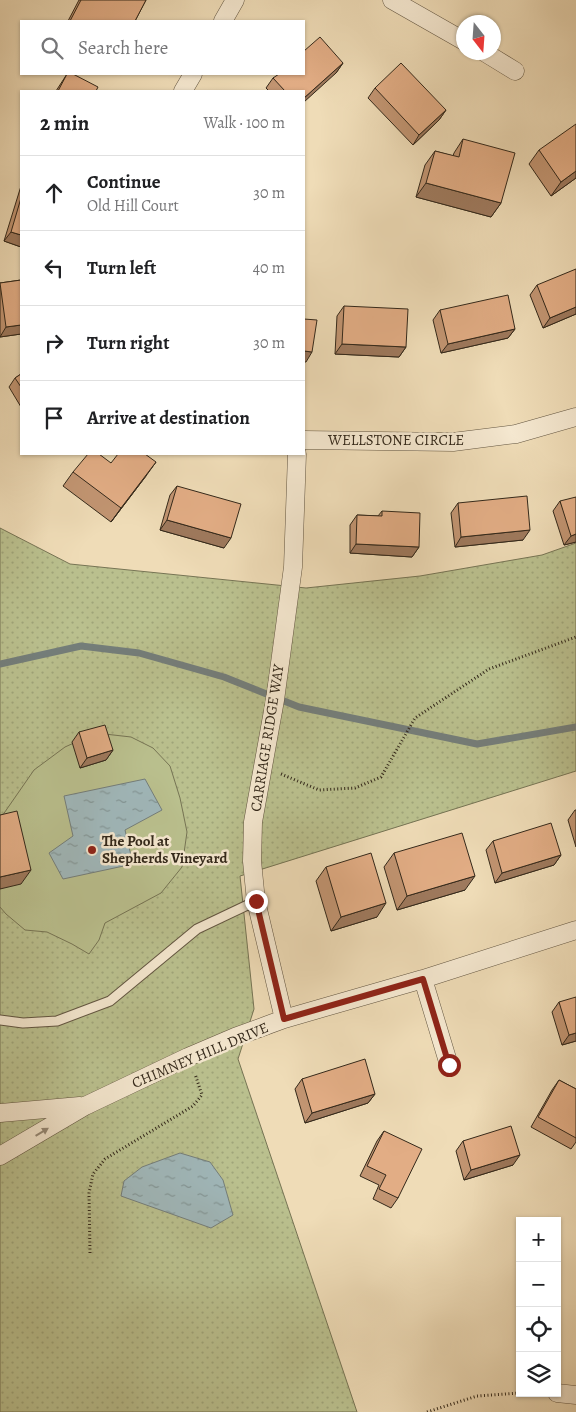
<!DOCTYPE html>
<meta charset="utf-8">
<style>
body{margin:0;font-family:Alegreya,serif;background:#f2f2f2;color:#202124}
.controls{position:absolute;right:15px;bottom:15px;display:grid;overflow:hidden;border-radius:0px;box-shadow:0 1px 4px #0004}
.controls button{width:45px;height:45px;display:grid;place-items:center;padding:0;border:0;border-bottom:1px solid #e0e0e0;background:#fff;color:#202124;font:25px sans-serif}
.compass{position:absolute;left:456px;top:15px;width:45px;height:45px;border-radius:50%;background:#fff;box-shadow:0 1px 4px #0004;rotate:163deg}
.stop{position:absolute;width:15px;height:15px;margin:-11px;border:4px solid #8f2418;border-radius:50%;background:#fff}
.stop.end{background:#8f2418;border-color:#fff;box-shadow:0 1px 5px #0008}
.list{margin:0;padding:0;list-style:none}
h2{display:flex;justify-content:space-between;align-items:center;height:65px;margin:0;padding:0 20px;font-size:21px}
h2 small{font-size:16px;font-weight:400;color:#757577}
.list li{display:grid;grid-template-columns:32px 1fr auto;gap:15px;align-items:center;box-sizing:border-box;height:75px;padding:0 20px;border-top:1px solid #e0e0e0}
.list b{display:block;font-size:19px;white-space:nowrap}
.list p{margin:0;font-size:16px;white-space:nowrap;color:#757577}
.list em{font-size:16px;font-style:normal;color:#757577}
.icon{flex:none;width:28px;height:28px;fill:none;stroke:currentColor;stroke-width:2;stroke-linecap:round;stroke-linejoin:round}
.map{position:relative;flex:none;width:576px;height:1412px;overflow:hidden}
.search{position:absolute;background:#fff;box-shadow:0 1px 4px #0004;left:20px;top:20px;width:285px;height:55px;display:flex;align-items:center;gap:12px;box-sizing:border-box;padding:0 18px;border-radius:0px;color:#757577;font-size:19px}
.panel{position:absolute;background:#fff;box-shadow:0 1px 4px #0004;left:20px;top:90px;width:285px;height:365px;border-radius:0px}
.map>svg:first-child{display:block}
.grass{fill:url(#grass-dots);stroke:#767454}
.garden{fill:#bac08e;stroke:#767454}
.water{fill:url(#water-ripples);stroke:#747e7b}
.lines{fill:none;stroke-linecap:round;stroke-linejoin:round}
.stream{stroke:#747e7b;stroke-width:7}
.service-casing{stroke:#625541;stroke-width:11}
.minor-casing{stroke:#625541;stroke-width:19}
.path{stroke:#33281a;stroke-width:3;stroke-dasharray:1 2.5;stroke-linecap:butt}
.service{stroke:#f5e8d0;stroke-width:9}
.minor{stroke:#f5e8d0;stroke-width:18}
.wall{fill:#c29572;stroke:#33281a}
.shaded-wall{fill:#9e795d;stroke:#33281a}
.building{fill:#e2ad85;stroke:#33281a}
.oneway{fill:#948875}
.route{stroke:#8f2418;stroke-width:6}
.poi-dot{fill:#8f2418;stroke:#f5e8d0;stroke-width:2}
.labels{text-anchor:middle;stroke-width:5;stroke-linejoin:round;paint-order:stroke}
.street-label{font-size:15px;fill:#33281a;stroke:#f5e8d0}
.poi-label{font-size:15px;font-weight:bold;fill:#33281a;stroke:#f5e8d0;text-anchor:start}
</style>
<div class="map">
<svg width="576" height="1412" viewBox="0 0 576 1412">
<defs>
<pattern id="grass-dots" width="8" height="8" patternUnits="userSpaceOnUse" patternTransform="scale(1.25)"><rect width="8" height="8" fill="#bac08e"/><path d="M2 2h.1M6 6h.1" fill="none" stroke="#a0a57a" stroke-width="1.8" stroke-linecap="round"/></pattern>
<pattern id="water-ripples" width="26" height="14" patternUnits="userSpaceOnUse" patternTransform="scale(1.25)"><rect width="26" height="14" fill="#a0b8bb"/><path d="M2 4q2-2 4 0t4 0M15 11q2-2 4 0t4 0" fill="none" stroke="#839697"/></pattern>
</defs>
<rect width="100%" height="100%" fill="#efdcb7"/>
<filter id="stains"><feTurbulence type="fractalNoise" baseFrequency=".004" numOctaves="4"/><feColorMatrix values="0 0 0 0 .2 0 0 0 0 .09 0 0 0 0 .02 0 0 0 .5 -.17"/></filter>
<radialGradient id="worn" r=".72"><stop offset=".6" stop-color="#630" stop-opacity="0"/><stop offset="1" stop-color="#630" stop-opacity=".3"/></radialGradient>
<path class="grass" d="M0 528 70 564 306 588 420 576 542 555 576 543V771L240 876 254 1009 238 1059 357 1412H0Z"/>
<path class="garden" d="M96 733 131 737 153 748 170 766 180 798 187 832 182 867 161 893 105 923 99 940 89 954 72 944 47 932 25 930 6 914 0 907V819L34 770 65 747Z"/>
<path class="water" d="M145 779 162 810 125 830 133 864 63 879 49 853 73 836 64 796Z
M180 1153 210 1162 223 1180 233 1215 211 1228 121 1196 124 1181 142 1167Z"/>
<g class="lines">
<path class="stream" d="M0 664 81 646 139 653 224 677 299 707 477 744 576 727"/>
<g class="service-casing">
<path id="service" d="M0 1020 23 1023 57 1021 110 1001 197 929 256 901"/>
</g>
<g class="minor-casing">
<path id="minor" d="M392 0 464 41
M223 21 235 0
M484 52 515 71
M183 91 193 74
M304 440 453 442 516 434 576 417
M423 979 449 1065
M284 1019 256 901 252 861 253 822 275 700 293 567 297 454
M0 1113 80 1106
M0 1156 85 1106 188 1057 235 1037 284 1019 423 979 576 930
M557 1393 576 1395"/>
</g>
<path class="path" d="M281 774 319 790 355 788 381 777 415 718 489 669 576 637
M90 1253 89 1193 93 1174 105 1159 193 1106 202 1095 195 1074
M427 1412 477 1396 520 1393"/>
<use href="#service" class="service"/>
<use href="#minor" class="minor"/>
</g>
<path class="wall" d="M79 0H146L135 21H68Z
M343 63 336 73 304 91H269L266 88 273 78Z
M67 74 96 91H56Z
M375 88 446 110 439 120 413 145 368 98Z
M463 139 501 203 491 217 416 197 425 165 435 151 453 156 454 153Z
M539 150 576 178 551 196 529 164Z
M21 186V247L4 241Z
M21 280V334L0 337V283Z
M537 285 576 314 543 328 530 295Z
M344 306 406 347 399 357 335 354 337 316Z
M440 310 515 329 508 338 441 353 433 320Z
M21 374V407L9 387 15 378Z
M111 463 146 476 111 522 63 486 73 472Z
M177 486 224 548 160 530 170 495Z
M560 501 576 542 564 545 553 511Z
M458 503 523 540 455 547 451 513Z
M382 511 419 547 412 557 350 553V525L357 515 378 516Z
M79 732 113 750 106 760 80 768 72 742Z
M575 810H576V847L568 820Z
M493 841 561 855 554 865 495 883 486 850Z
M394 853 465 890 397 910 384 867Z
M326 867 377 917 331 931 316 881Z
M559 1002 576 1041 562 1045 552 1012Z
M302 1079 375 1094 368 1103 305 1123 295 1089Z
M559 1080 576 1089V1142L571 1149 531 1127 552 1090Z
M384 1131 398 1198 391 1208 373 1199 379 1185 360 1176 377 1141Z
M463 1141 513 1165 464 1180 456 1151Z"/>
<path class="shaded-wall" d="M343 63 336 73 304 102V98Z
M446 110 439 120 413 145 419 135Z
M576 171V178L551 196 561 182Z
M426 183 501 203 491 217 416 197Z
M11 232 21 235V247L4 241Z
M576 307V314L543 328 550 318Z
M21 325V334L0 337 6 327Z
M515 329 508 338 441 353 448 344Z
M342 344 406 347 399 357 335 354Z
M304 351 312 352 306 362H304Z
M156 462 146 476 111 522 121 508Z
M167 520 231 538 224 548 160 530Z
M530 530 523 540 455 547 461 537Z
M576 534V542L564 545 571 536Z
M356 544 419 547 412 557 350 553Z
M113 750 106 760 80 768 87 758Z
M561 855 554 865 495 883 502 873Z
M31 870 21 884 0 889V877Z
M475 876 465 890 397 910 407 896Z
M386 903 377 917 331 931 341 917Z
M576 1033V1041L562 1045 569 1035Z
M375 1094 368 1103 305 1123 312 1113Z
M520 1155 513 1165 464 1180 471 1170Z"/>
<path class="building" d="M81 0H146L135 21H70Z
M320 37 343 63 304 98V91H285L273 78 279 74H304V51Z
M401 63 446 110 419 135 375 88Z
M67 74H73L98 87 96 91H58Z
M576 124V171L561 182 539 150Z
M463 139 515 153 501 203 426 183 435 151 459 157Z
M21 198V235L11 232Z
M576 269V307L550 318 537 285Z
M21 280V325L6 327 0 283Z
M508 295 515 329 448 344 440 310Z
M344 306 408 309 406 347 342 344Z
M304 319 317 320 312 352 304 351Z
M21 374V387L15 378Z
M88 454H99L111 463 118 454H145L156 462 121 508 73 472Z
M177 486 241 504 231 538 167 520Z
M527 496 530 530 461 537 458 503Z
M576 497V534L571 536 560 501Z
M382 511 420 513 419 547 356 544 357 515 382 516Z
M105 725 113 750 87 758 79 732Z
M17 811 31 870 0 877V815Z
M551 823 561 855 502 873 493 841Z
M462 833 475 876 407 896 394 853Z
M371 853 386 903 341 917 326 867Z
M576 997V1033L569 1035 559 1002Z
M365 1059 375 1094 312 1113 302 1079Z
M559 1080 576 1089V1138L538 1117Z
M511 1126 520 1155 471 1170 463 1141Z
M384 1131 422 1149 398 1198 379 1189 386 1175 367 1166Z"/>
<defs><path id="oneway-solid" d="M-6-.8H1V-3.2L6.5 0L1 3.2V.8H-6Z" transform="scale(1.25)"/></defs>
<use class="oneway" href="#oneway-solid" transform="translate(42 1132) rotate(-31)"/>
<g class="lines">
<path class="route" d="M256 901 284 1019 423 979 449 1065"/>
</g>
<circle class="poi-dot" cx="92" cy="850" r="5"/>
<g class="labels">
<g class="street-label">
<text x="396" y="445">WELLSTONE CIRCLE</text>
<text transform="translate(267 738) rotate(-81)" y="5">CARRIAGE RIDGE WAY</text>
<text transform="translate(200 1055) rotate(-23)" y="5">CHIMNEY HILL DRIVE</text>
</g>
<g class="poi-label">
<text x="102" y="846">The Pool at<tspan x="102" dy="17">Shepherds Vineyard</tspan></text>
</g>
</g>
<rect width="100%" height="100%" filter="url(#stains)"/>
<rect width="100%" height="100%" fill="url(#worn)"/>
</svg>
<div class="controls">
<button>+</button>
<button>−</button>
<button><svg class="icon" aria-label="locate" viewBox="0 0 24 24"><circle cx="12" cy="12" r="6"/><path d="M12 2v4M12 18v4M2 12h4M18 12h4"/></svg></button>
<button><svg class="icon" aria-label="layers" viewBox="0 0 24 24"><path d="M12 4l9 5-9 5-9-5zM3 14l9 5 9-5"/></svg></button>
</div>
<svg class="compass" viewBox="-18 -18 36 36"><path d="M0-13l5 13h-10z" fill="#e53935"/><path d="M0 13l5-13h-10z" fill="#757577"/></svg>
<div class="stop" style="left:449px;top:1065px"></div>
<div class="stop end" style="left:256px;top:901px"></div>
<div class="search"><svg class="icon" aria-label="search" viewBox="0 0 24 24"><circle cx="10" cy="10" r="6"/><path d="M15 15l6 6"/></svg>Search here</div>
<section class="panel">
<h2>2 min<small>Walk · 100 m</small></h2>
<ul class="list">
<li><svg class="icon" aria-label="ahead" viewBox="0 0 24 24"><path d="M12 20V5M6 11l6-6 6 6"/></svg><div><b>Continue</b><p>Old Hill Court</p></div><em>30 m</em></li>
<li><svg class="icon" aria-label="left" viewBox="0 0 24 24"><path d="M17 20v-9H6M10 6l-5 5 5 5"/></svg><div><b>Turn left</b></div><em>40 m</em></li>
<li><svg class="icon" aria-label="right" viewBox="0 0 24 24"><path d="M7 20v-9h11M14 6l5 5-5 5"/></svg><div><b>Turn right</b></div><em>30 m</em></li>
<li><svg class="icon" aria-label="arrive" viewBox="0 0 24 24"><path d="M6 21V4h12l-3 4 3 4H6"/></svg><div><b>Arrive at destination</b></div></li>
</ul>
</section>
</div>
